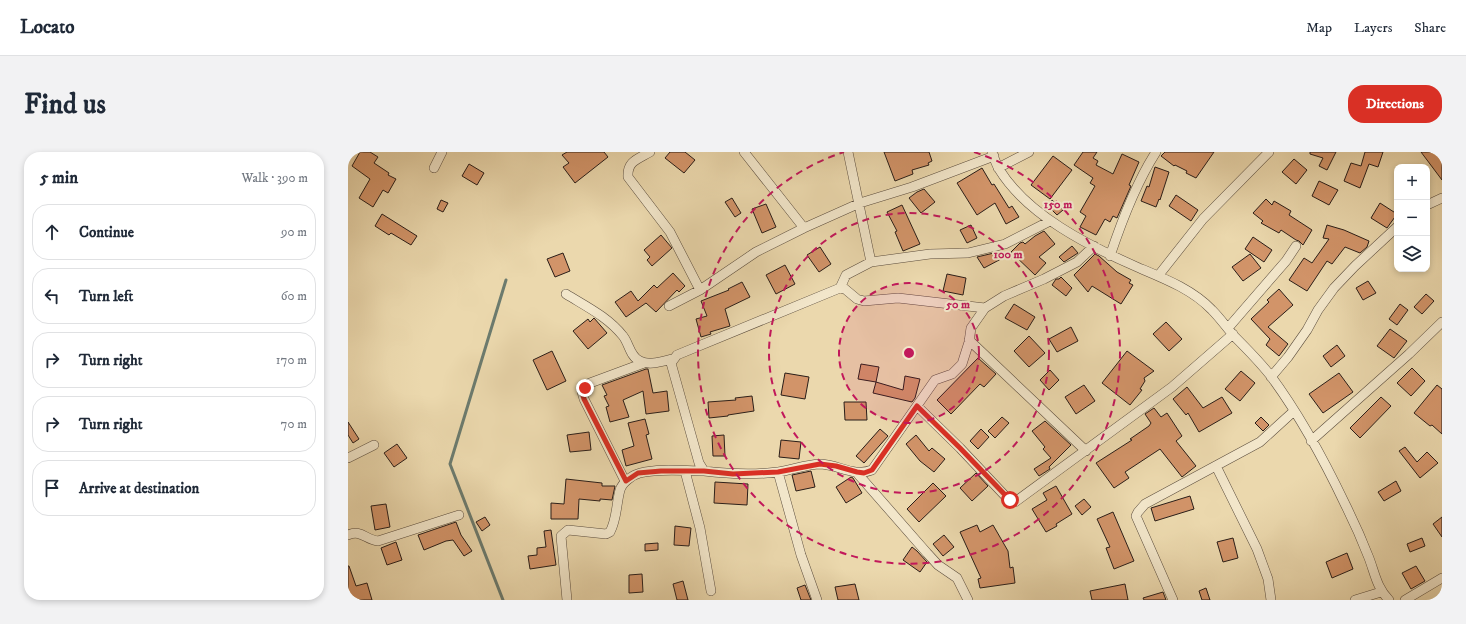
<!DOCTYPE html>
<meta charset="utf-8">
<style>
body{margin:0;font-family:"IM FELL DW Pica",serif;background:#f2f2f3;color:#1f2937}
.controls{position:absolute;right:12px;top:12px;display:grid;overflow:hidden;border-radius:8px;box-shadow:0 2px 6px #0003}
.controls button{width:36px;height:36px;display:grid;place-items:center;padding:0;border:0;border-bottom:1px solid #e0e1e3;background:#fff;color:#1f2937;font:20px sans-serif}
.stop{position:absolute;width:12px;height:12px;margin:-9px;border:3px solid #d93025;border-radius:50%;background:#fff}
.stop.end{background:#d93025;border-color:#fff;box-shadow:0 1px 4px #0008}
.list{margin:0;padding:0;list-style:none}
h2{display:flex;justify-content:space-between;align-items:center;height:52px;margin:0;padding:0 16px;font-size:17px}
h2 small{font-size:13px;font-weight:400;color:#747a83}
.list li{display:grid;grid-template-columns:26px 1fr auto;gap:12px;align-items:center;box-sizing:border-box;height:56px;margin:0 8px 8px;padding:0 8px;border:1px solid #e0e1e3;border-radius:16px}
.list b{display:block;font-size:15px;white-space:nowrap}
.list em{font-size:13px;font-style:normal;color:#747a83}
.icon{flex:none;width:22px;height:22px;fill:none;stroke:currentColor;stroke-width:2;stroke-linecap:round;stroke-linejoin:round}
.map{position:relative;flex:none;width:1094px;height:448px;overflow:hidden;border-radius:16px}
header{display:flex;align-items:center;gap:24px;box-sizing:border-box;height:56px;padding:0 20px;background:#fff;border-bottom:1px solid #e0e1e3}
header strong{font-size:19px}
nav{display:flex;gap:22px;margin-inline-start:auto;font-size:14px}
.intro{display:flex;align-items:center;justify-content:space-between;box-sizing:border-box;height:96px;padding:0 24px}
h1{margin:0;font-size:28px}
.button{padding:10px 18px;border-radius:16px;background:#d93025;color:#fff;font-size:14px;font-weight:700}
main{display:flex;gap:24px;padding:0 24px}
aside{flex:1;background:#fff;border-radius:16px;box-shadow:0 2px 6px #0003}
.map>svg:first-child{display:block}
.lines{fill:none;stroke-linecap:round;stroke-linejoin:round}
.stream{stroke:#6c7b6e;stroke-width:3}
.building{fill:#d29469;stroke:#291d18}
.street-casing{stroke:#5a4c3d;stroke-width:10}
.street{stroke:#f2e6ca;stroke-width:9}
.route{stroke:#d93025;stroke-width:5}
.ring{fill:none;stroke:#c2185b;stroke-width:2;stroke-dasharray:7 5}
.centre{fill:#c2185b;stroke:#f2e6ca;stroke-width:2}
.ring-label{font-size:12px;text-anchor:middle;font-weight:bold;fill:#c2185b;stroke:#f2e6ca;stroke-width:4;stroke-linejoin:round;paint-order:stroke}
</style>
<header>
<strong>Locato</strong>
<nav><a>Map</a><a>Layers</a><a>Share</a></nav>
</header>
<div class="intro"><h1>Find us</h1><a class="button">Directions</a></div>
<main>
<aside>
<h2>5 min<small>Walk · 390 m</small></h2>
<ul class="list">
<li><svg class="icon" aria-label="ahead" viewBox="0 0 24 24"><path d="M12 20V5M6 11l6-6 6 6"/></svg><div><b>Continue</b></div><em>90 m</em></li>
<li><svg class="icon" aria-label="left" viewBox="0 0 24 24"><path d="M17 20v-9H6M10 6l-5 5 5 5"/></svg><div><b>Turn left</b></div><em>60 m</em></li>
<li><svg class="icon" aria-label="right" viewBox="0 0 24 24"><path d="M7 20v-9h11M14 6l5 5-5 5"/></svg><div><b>Turn right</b></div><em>170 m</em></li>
<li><svg class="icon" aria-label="right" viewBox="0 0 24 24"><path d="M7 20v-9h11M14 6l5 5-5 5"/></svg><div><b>Turn right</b></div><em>70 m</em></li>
<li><svg class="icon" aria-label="arrive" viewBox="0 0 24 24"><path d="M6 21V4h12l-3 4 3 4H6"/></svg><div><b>Arrive at destination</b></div></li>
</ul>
</aside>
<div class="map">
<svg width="1094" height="448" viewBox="0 0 1094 448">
<rect width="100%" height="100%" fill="#ebd8ad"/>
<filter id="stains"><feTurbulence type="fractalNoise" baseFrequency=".005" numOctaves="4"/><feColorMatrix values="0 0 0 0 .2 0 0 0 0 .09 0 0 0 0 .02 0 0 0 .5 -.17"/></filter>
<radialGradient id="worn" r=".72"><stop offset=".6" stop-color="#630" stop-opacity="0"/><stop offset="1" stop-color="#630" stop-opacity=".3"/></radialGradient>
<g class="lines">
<path class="stream" d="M155 448 102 312 158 128"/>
</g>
<path class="building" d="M12 0H22L30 5 26 11 41 21 40 23 48 27 40 41 35 38 25 55 11 46 22 27 4 14Z
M219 0H256L260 5 227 31 215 15 221 11 214 3Z
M322 0H337L347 8 336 21 317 6Z
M536 0H581L584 9 580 11 581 13 564 18 565 22 547 29Z
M735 0H749L745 6 750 9 748 13 765 22 774 2 791 10 781 33 783 34 769 66 765 64 762 70 757 67 748 83 732 75 738 64 732 60 747 34 742 31 745 26 726 13Z
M817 0H866L848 26 838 21 839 19 827 13 826 14 813 4Z
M962 0H988L979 18 971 14 975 6 962 2Z
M1017 0H1035L1030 15 1021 12 1012 36 996 29 1003 11 1013 14Z
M1073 0H1094V28Z
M705 4 724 18 702 47 683 33Z
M946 7 959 18 948 32 934 20Z
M121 12 136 21 129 33 114 24Z
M807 15 821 20 812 48 811 47 808 55 793 49 799 34 801 35Z
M634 16 644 33 646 32 661 56 664 54 671 65 658 72 647 51 629 63 609 31Z
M971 29 990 38 981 53 964 44Z
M576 37 587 50 573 61 561 46 569 40Z
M828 43 850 58 843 69 821 54Z
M384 46 393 61 387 65 377 50Z
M918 47 924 53 926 49 943 59 941 63 964 78 955 93 951 89 948 88 933 78 931 81 913 71 915 69 905 61Z
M93 48 100 51 95 60 89 57Z
M704 48 715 58 709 63 699 53Z
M1032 51 1049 62 1039 76 1023 66Z
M418 52 428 75 414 81 404 57Z
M554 53 572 92 555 99 547 80 549 79 539 60Z
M34 62 69 84 63 93 43 81 41 83 27 74Z
M623 73 629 86 619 91 612 78Z
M979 73 996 78 1021 89 1019 95 1012 101 997 95 984 112 979 109 959 139 941 128 956 106 964 111 981 87 975 86Z
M696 79 707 92 691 105 698 111 687 123 663 100 672 91 675 90 677 92 687 84Z
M313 83 324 96 304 114 299 108 302 105 296 98Z
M905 85 924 98 916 110 897 97Z
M724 94 730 101 716 110 711 105Z
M472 95 483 112 471 120 459 103Z
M650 100 653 107 636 116 629 105Z
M215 101 222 119 207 125 199 107Z
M747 102 751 104 769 120 783 128 781 131 785 133 773 152 744 134 740 140 726 123Z
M902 102 913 116 895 129 884 115Z
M437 113 447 132 428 142 418 123Z
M325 121 337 134 331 140 329 138 308 160 298 151 278 165 267 150 283 139 290 149 306 133 309 136Z
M599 122 618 126 615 143 595 139Z
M713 125 724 136 718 144 704 133 708 127H711Z
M1020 129 1028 141 1015 148 1008 136Z
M394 130 402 145 377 157 382 174 362 180 363 182 353 185 348 167 359 164 353 149 381 138 380 137Z
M931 137 945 153 920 175 940 192 931 204 918 193 922 187 903 167 921 150 919 148Z
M1078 142 1086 149 1074 162 1066 155Z
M666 152 687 165 679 178 657 166Z
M1052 152 1060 158 1049 173 1041 167Z
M246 166 259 181 240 197 225 179 240 167 242 170Z
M818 170 834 187 821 199 805 182Z
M723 175 730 189 709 200 701 187Z
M1042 177 1059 189 1046 206 1029 194Z
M681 184 697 201 681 215 666 199Z
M989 193 997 204 983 215 975 204Z
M204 199 218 229 199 238 185 208Z
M779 199 806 219 796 226 797 229 792 237 794 238 782 253 754 231Z
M630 206 648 222 636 235 632 232 603 262 589 248Z
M513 212 531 215 528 230 510 227Z
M1064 216 1077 229 1063 244 1049 231Z
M298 217H300L305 241 319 239 321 259 298 262 295 239 275 248 281 265 262 270 258 255 261 254 256 244 259 243 254 233Z
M702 218 711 228 701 238 692 228Z
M893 219 907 231 892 249 877 237Z
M437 221 461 225 457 247 433 243Z
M991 221 1005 240 975 261 961 242Z
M557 224 572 227 567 246 564 250 525 241 528 230 555 238Z
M736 233 747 249 728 262 717 245Z
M1089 233 1094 237V282L1084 273 1082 274 1066 261Z
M839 235 855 256 874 245 884 261 851 280 840 261 838 263 825 247Z
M404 244 406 259 380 263V264L361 266 360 250 388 248 387 246Z
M1033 245 1043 254 1012 286 1002 276Z
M496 250H518L519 268H497Z
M806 256 813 265 819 261 834 284 828 289 848 314 834 325 812 297 777 320 781 326 766 336 748 311 784 288 782 287 801 274 803 271 797 262Z
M654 265 661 271 647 286 640 279Z
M913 265 921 273 915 279 907 271Z
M297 267 301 282 298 283 304 307 278 314 274 298 286 294 280 271Z
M697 269 723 293 701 315 702 317 691 324 686 317 703 306 695 297 697 295 684 279Z
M0 270 11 287 5 291 0 283Z
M532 277 540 284 516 311 508 304Z
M633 277 641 285 630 297 622 289Z
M241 280 243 298 222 300 219 283Z
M376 283 377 304H365L364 284Z
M568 283 581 299 584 296 597 307 586 320 572 309 558 292Z
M433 288 453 290 451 307 431 305Z
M49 292 59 306 46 315 36 301Z
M1057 295 1069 310 1079 300 1090 311 1072 326 1051 299Z
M463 319 467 335 448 339 444 323Z
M628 321 640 334 624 349 612 336Z
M503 325 505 326 514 341 498 351 488 335Z
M218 327 254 331V334H267L264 348 252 347V349L231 347 230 367H203V351L216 352Z
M1048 329 1053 339 1036 349 1030 340Z
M367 330 400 332 399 353 366 351Z
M585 331 598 344 571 370 559 357Z
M708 334 724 362 708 372 709 374 698 380 684 357 699 348 695 341Z
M842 344 846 357 807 369 803 356Z
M736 347 743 355 734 363 727 354Z
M38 352 42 375 27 378 23 354Z
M765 360 786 409 766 417 758 396 762 395 749 367Z
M137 365 142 373 134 379 128 370Z
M1094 365V385L1085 372Z
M108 370 113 383 124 399 116 404 105 388 98 389 76 398 70 383Z
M629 373 632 380 645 373 660 399 662 416 665 415 667 431 632 436 630 427 633 426 612 380Z
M327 374 343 376 341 394 326 393Z
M203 378 208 413 182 417 180 404 189 403V396L198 395 196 379Z
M596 383 606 395 595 404 585 392Z
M885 386 890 406 875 410 869 390Z
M1074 386 1077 394 1062 400 1059 392Z
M48 390 54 408 39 413 33 396Z
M310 391V398L297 399V392Z
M564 395 569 399 579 410 572 420 555 408Z
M999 401 1005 417 984 426 978 410Z
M0 414H1L8 434 19 431 24 448H0Z
M1068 414 1077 429 1063 437 1054 421Z
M294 422 295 440 281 441V423Z
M335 429 340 448H329L325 432Z
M507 432 511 448H490L487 435Z
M777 432 780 448H744L742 439Z
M457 433 463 448H453L449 436Z
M858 436 862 448H854L851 439Z
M815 440 818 448H796L795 446Z"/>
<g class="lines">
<g class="street-casing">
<path id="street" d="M302 0C290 7 279 9 280 25L322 80 352 138
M396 0 456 76
M500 0 523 110
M644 0C646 6 648 12 651 17 679 63 741 94 789 115 815 126 844 137 864 158 872 166 879 176 886 184 899 197 911 209 922 223 951 262 976 308 997 352 1006 370 1014 388 1021 406 1027 422 1029 436 1041 448
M86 16 94 0
M650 16 681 0
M1079 53 1094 46
M762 104C774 68 788 31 808 0
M810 124 855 67 921 0
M492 136 498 123 523 110 582 102 620 101 657 92 702 69
M218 142C239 155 260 165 275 184 281 191 282 205 292 209 302 214 315 209 325 207
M321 154 352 138 408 100 456 76 512 51 564 35 646 4
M637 156 550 146 516 149 509 147 497 137 492 136 329 203 323 211 351 311 356 319C381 322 406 323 430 320 444 318 459 312 473 312 491 313 506 325 524 318L587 228 604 222 614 212 621 190 623 176 637 156 656 144 696 127 729 110 746 94
M880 176 938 109 948 94
M621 188 738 299
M923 225 940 205 959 178 970 158 986 136 1007 114 1049 75
M569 254 612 296 661 348 667 350 824 235 885 182
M963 289 1061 202 1094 170
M0 306 26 293
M868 314 909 397 920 427 923 448
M337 319 352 376 363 439
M430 320 453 403 469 448
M509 321 579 401 590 413 609 426 620 448
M277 329 236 247 234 240 237 236 242 231 296 211
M0 383C13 377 18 388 30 389L111 363
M219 448 213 384 220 378 258 382 262 380C269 367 268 353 272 338 274 331 284 323 292 321 312 316 336 319 356 319
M825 448 788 364 790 360 797 352 912 290 946 259
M1007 448 1033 440
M1057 448 1094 426"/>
</g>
<use href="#street" class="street"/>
</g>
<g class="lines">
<path class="route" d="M237 236 234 240 236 247 278 329 290 321 313 319H356L385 322 430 320 472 312 488 314 509 320 516 321 524 318 569 254 612 296 662 348"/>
</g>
<circle cx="561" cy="201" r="70" fill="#c2185b" fill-opacity=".12"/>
<g class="ring">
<circle cx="561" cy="201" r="70"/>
<circle cx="561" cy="201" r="140"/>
<path d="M626 0A211 211 0 1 1 496 0"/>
</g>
<circle cx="561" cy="201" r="6" class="centre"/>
<g class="ring-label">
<text x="710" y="56">150 m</text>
<text x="660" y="106">100 m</text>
<text x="610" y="156">50 m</text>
</g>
<rect width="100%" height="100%" filter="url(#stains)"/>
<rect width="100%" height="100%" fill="url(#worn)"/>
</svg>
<div class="controls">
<button>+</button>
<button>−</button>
<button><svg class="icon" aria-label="layers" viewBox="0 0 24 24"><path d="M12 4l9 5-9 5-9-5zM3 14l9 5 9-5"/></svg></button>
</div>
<div class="stop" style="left:662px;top:348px"></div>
<div class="stop end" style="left:237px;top:236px"></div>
</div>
</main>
